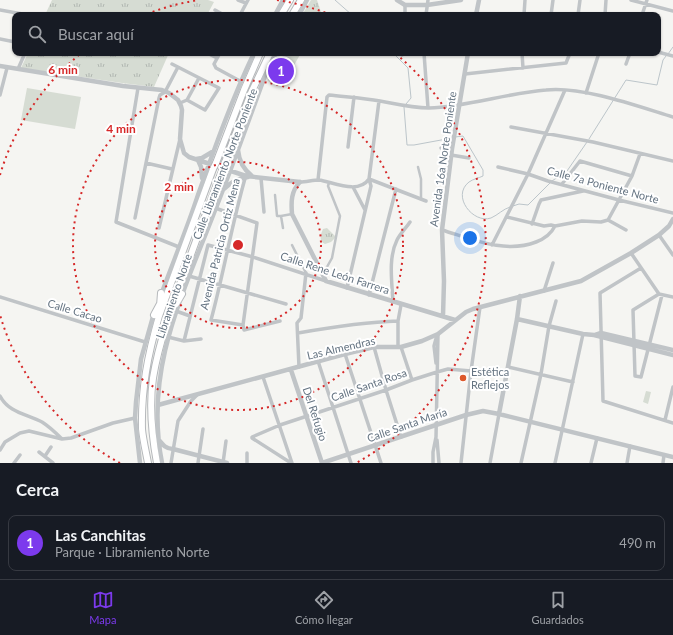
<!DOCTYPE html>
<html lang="es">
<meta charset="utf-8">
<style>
body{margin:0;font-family:Lato,sans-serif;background:#20242c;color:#f1f3f6}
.you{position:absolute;left:470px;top:238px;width:14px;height:14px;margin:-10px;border:3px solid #fff;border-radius:50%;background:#1a73e8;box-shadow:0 0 0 6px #1a73e833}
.badge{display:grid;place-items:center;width:26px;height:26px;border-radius:50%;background:#7c3aed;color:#fff;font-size:13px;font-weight:700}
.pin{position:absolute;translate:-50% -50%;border:2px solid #fff;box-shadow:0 1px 4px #0006}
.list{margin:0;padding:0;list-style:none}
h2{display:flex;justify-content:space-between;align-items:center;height:52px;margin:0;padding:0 16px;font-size:17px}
h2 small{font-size:13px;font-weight:400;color:#9ea1a6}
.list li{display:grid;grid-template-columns:26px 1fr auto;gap:12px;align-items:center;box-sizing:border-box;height:56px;margin:0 8px 8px;padding:0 8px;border:1px solid #363941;border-radius:8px}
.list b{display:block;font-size:15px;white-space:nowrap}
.list p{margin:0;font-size:13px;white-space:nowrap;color:#9ea1a6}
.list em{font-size:13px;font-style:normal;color:#9ea1a6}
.icon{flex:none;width:22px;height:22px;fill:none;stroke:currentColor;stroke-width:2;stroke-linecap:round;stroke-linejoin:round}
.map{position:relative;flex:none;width:673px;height:463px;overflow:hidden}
.search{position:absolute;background:#171b24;box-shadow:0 1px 3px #0004;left:12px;right:12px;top:12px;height:44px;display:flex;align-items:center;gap:10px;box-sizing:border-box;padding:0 14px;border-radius:8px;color:#9ea1a6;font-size:15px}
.sheet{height:116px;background:#171b24}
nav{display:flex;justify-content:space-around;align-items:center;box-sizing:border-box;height:56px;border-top:1px solid #363941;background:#171b24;font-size:11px;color:#9ea1a6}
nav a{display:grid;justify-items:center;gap:2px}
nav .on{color:#7c3aed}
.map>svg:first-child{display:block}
.grass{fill:url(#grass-tufts)}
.garden{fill:#d6dcd3}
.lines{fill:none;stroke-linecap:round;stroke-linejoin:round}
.stream{stroke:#bcc5ca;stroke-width:1}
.trunk-casing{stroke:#b5b8bb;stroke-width:8}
.pedestrian{stroke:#c0c4c7;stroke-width:2.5}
.minor{stroke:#c0c4c7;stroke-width:3.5}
.tertiary{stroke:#c0c4c7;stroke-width:4.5}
.trunk{stroke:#fff;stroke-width:6}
.trunk-bridge-casing{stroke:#b5b8bb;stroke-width:8;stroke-linecap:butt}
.trunk-bridge{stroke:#fff;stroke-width:6}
.ring{fill:none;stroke:#d62828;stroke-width:2;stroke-dasharray:2 4}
.poi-dot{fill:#dd582a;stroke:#fff;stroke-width:1.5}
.labels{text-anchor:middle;stroke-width:4;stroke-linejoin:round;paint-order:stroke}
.street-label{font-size:11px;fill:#657482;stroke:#fff}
.poi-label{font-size:11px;fill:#657482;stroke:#fff;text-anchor:start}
.centre{fill:#d62828;stroke:#fff;stroke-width:2}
.ring-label{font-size:12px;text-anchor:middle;font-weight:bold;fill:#d62828;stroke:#fff;stroke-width:4;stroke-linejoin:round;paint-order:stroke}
</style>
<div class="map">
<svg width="673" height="463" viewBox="0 0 673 463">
<defs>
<pattern id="grass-tufts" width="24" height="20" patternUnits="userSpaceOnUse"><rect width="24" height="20" fill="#d6dcd3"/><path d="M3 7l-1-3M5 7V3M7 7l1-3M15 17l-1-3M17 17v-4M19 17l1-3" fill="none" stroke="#b1b7b1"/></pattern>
</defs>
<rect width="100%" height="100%" fill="#f5f5f2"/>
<path class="grass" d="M52 0H208L214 2 207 15H45Z
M311 0H317L322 15H302Z
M28 53H169L154 87 122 83 21 68Z
M280 53H301L289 74 272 84 268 80 272 68Z
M327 228 336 237 331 242 325 244C318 241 321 234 323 229Z"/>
<path class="garden" d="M27 88 81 97 75 129 21 120Z
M646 391 651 392 648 404 643 402Z"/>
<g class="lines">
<path class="stream" d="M335 0 352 15
M393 53 408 68 411 98 406 104
M668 54 673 47
M404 107 407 145H414L452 138
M455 137 463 136 483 170V176C479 178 473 179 469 182 451 196 473 224 491 218 498 215 503 209 510 207
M589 139 626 80 657 85 663 60 666 56
M552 181 567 171 587 142
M513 206 519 204 528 205 550 183"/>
<g class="trunk-casing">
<path id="trunk" d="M281 15 290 0
M292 15 301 0
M216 163 244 90 260 53
M224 165 251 93 270 53
M176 304 182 294
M160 306 161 293
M154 315 161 302
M148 463C146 452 143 440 142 429 141 389 148 354 159 316L213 169
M157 463C152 436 149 406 153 378 159 342 172 306 185 271 197 238 209 205 222 171"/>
</g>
<path class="pedestrian" d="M418 167 421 179V199
M275 195 277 216H281
M281 216 283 228
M281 216 292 214
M292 245 306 273
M323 274 332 258 340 216 328 186 329 183"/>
<path class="minor" d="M238 0 246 3
M631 0 673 11
M0 10 28 15
M215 10 224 15
M240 15 248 0
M405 15V5
M426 15 428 0
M524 15 525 0
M551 15 553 0
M578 15 580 0
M605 15 606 0
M642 15 647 0
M0 39 15 42
M658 52 673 56
M207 53 217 58
M220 53 214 64 216 68 240 81
M424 53 428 108
M522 53 523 68
M402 55V53
M172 64 219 88 205 110 187 100
M626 64 630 53
M18 69 25 53
M465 74 566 63 570 53
M138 88 116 222 179 247
M586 93 599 53
M0 95 7 68
M180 103 187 100 199 78
M511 127 593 142 673 161
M348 147 354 97
M441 148 452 149
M451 155 469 158
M146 163 172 169
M498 167 528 174 548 181 619 200 673 213
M261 178 264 212
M369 179 426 201
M318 180 327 97 329 95C346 97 363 98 380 101 396 104 412 108 429 108 466 107 508 93 546 90 582 86 637 106 673 117
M300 182C306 182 313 180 319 180 333 182 358 195 369 179
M562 184 580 161 632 176
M353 187 365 210
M218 209 257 223 243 325 244 330 280 321
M507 217 544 226 551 225 555 226 582 221 601 222 608 220
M135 218 159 98 160 95 165 92 178 67
M608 220 632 176 640 154
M608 220 626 230
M532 224 539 204 541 200 583 191
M159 228 180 139
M442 230C472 239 505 254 536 242 544 239 551 234 555 226
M659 235 673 255
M492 245 528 174 565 90
M631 253 659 294 673 297
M641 268 600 293 603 401 673 423
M189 276 286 304
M347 288 371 186 369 179 379 101
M544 291 553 263
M659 294 633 310 635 376 641 377 662 295
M369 295 396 189
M0 297 145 342
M393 302C392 282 388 258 397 240 400 234 406 228 410 222
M176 311 190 316
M243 325 211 320C224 272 232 223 246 175
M298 333C332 327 364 322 398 321
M168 337 184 341 201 339
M184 341 208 245 253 257 326 281
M374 347 386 390 401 437
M398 347V321L401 305
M401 347 412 380
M345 354 381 463
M318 361 351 463
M436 363 434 346 437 335
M299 367 297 323 301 318 306 273
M508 367 573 382
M263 377 292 463
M0 396C9 413 27 414 42 422 50 427 56 433 62 439
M665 420 673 387
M437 440 439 463
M0 450 5 442 20 433 29 431 62 439 71 438 113 423 135 418
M39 452 53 463
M247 453V463
M45 456 51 447
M14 463 20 455
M171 463 178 421 191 401 197 395
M198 463 203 429
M223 463 226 441
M291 463 252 438V437L280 425 386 390 412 380 437 372 448 369 471 371
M433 463V452L436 437 438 334
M461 463 471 371 480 307
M490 463 499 414
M521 463 541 374 549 326 556 301
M555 463 583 334
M591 463 597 438
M627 463 630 446
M663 463 664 455"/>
<path class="tertiary" d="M397 0 405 5H427L461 0
M275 15 283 0
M299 15 307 0
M476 15 479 0
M0 66 123 86 162 90 169 93 178 100 181 106 182 110 180 139 184 153 189 157 246 176 300 182
M238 150C239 161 243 169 252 176
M196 159 202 158 212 152
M198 160 201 167 202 178
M300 182C291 191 291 202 292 214L326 281 455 320
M224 189C231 182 238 178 248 177
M161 295C173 262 187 229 198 195 215 147 232 99 254 53
M443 316 444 281 442 230 452 149 468 53
M517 319 583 334 594 335 673 355
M595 335 601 333 673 350
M291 370 322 463
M158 405 345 354 374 347H401L422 341 438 334 466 312 473 309 581 281 631 253 659 235 669 226 673 219
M499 414 517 319 520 296
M158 439C163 445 166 449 173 449L227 463
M140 463 135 418 136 402 141 359 154 313
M162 463C144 370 182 296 214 213 233 165 250 116 268 68L277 53
M322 463 466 415 483 411 499 414 673 457"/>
<use href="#trunk" class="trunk"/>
<g class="trunk-bridge-casing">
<path id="trunk-bridge" d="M213 169 216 163
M222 171 224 165"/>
</g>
<use href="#trunk-bridge" class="trunk-bridge"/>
</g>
<g class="ring">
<circle cx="238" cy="245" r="83"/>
<circle cx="238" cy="245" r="165"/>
<path d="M120 463A248 248 0 0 1 0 315M0 175A248 248 0 0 1 80 54M147 14A248 248 0 0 1 199 0M277 0A248 248 0 0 1 329 14M396 54A248 248 0 0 1 356 463"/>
</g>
<circle class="poi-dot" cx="463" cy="378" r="4"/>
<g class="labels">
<g class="street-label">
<text transform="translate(443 159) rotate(-82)" y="4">Avenida 16a Norte Poniente</text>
<text transform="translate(225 164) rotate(-69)" y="4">Calle Libramiento Norte Poniente</text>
<text transform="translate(603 185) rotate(15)" y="4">Calle 7a Poniente Norte</text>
<text transform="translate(220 244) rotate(-76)" y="4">Avenida Patricia Ortiz Mena</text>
<text transform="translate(335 273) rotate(18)" y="4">Calle Rene León Farrera</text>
<text transform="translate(174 296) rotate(-71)" y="4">Libramiento Norte</text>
<text transform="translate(75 311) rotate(17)" y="4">Calle Cacao</text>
<text transform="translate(341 348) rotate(-13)" y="4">Las Almendras</text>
<text transform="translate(369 385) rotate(-19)" y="4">Calle Santa Rosa</text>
<text transform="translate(315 414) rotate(72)" y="4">Del Refugio</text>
<text transform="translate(407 425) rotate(-19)" y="4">Calle Santa María</text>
</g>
<g class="poi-label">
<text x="471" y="376">Estética<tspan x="471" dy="13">Reflejos</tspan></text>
</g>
</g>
<circle cx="238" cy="245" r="6" class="centre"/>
<g class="ring-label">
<text x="63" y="74">6 min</text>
<text x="121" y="133">4 min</text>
<text x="179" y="191">2 min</text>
</g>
</svg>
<div class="you"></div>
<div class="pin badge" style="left:281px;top:71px">1</div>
<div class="search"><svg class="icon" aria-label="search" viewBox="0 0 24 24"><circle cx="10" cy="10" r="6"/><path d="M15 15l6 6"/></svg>Buscar aquí</div>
</div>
<section class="sheet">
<h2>Cerca<small></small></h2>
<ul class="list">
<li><span class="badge">1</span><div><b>Las Canchitas</b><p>Parque · Libramiento Norte</p></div><em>490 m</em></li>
</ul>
</section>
<nav>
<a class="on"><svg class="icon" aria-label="map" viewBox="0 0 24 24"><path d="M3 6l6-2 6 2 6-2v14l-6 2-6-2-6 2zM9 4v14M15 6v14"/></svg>Mapa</a>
<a><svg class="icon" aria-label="directions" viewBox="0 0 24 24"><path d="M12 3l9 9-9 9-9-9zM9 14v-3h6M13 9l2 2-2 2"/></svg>Cómo llegar</a>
<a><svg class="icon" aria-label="saved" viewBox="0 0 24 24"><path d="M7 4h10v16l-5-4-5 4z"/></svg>Guardados</a>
</nav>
